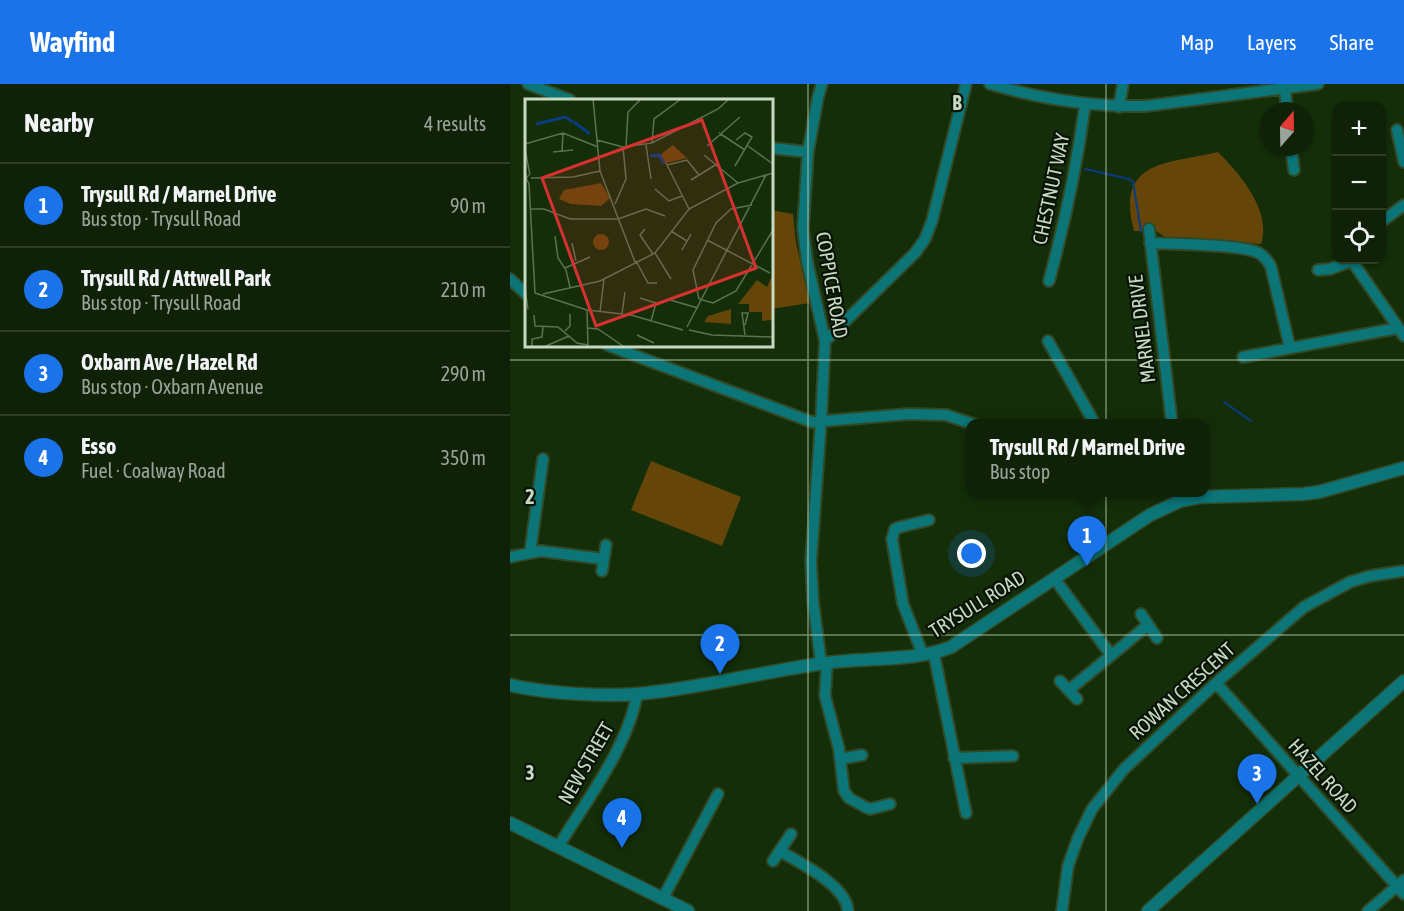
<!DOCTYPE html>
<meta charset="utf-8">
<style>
body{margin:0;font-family:"Asap Condensed",sans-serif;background:#182a11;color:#f1f3f6}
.controls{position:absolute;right:18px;top:18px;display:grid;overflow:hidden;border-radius:12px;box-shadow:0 2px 4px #0004}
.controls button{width:54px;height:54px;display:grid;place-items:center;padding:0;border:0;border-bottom:2px solid #2f3f28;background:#0f2207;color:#f1f3f6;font:30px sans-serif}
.compass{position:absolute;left:750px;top:18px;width:54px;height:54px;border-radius:50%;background:#0f2207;box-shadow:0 2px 4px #0004;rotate:20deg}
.you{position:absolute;left:462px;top:470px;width:21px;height:21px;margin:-15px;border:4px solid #fff;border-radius:50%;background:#1a73e8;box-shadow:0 0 0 9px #1a73e833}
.badge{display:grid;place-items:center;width:39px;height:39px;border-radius:50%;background:#1a73e8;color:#fff;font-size:20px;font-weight:700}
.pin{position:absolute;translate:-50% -50px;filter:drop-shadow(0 2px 3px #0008)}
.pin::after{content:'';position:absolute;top:32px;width:21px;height:18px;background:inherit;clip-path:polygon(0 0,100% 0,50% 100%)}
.popup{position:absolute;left:456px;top:335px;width:243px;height:78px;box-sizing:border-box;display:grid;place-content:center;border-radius:12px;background:#0f2207;filter:drop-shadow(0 2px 4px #0005);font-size:20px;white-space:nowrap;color:#9ba49b}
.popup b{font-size:22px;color:#f1f3f6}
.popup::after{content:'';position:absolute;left:50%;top:100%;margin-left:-12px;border:12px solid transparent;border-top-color:#0f2207}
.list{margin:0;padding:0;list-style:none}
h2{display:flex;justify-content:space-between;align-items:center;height:78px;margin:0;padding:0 24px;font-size:26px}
h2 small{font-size:20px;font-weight:400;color:#9ba49b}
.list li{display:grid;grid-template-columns:39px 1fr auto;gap:18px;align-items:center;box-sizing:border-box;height:84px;padding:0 24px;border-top:2px solid #2f3f28}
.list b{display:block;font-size:22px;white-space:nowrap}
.list p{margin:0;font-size:20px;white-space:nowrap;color:#9ba49b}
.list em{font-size:20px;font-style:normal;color:#9ba49b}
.icon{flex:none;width:33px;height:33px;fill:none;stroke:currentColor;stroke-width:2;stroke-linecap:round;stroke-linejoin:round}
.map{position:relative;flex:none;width:894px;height:827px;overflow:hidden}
header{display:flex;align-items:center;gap:36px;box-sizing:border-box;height:84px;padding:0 30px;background:#1a73e8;color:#fff}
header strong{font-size:28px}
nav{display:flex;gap:33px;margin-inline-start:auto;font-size:21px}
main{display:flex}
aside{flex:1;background:#0f2207}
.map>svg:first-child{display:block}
.green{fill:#654608}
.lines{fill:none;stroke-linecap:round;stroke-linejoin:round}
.stream{stroke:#093d83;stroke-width:2}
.minor-casing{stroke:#314927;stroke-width:14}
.tertiary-casing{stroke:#314927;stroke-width:15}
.minor{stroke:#0b7578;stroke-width:10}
.tertiary{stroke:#0b7578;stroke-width:12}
.grid{fill:none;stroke:#c8d9c3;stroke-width:1.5;stroke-opacity:0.55}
.labels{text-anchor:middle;stroke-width:4.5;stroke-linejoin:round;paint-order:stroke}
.street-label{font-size:20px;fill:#c8d9c3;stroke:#081305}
.inset-river{fill:none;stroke:#093d83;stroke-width:3}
.inset-road{fill:none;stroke:#5c7253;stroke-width:1.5}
.view{fill:#d53130;fill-opacity:0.15;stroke:#d53130;stroke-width:3}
.inset-edge{fill:none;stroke:#c8d9c3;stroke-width:3}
.grid-label{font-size:20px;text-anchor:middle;font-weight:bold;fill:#c8d9c3;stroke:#081305;stroke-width:4.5;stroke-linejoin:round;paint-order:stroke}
</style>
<header>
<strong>Wayfind</strong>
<nav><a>Map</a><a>Layers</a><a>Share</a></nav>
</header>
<main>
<aside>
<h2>Nearby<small>4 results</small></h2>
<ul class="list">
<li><span class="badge">1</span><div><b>Trysull Rd / Marnel Drive</b><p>Bus stop · Trysull Road</p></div><em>90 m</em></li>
<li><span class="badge">2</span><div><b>Trysull Rd / Attwell Park</b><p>Bus stop · Trysull Road</p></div><em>210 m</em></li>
<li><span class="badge">3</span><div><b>Oxbarn Ave / Hazel Rd</b><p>Bus stop · Oxbarn Avenue</p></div><em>290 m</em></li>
<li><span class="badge">4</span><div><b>Esso</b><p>Fuel · Coalway Road</p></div><em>350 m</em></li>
</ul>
</aside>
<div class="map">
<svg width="894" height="827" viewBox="0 0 894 827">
<rect width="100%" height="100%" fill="#142e09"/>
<path class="green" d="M708 68C730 90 762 127 751 160L656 154 646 147H624C605 76 657 80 708 68Z
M261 126 283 130 286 159 300 219 261 225Z
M141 377 231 413 212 462 121 426Z"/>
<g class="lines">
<path class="stream" d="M575 85 619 95 623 98 631 147
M714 318 741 337"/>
<g class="minor-casing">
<path id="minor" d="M18 0 60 16
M480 0C531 15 582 23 636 22L808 0
M775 5 777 27
M609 23 613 0
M887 46 894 78
M781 63 784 86
M261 64 298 68
M875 135 894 121
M639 145 662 340
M640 159C663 160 731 160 749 169 755 173 758 177 761 183L780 264
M842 177 894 252
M808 186 820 185 844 176
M0 195 16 210
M539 197C555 138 567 81 575 21
M315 257 405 169 415 155 422 137 456 0
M538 257 585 340
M97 261 302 338 399 330 436 331 463 340
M733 273 888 244
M20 469 33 375
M0 473 31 467 93 475
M92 487 96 461
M544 494 601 571
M631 530 647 554
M424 570 456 729
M413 571 393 520 382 455 385 445 390 443 419 436
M317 578 315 612 329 665 334 707 339 714 355 723 360 725 380 720
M311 579 303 517 301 477 311 338 315 257 297 177 293 144 298 68 308 13 312 0
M550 597 567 615
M706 599 894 810
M559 606 638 541
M444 674 503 672
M330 675 352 671
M48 763C76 717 118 663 127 610
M270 767C290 779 337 802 338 827
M263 777 281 750
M153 814 208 710
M552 827 558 782 568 754 582 725 614 685 706 599 794 523 840 498 860 492 894 487
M858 827 894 796"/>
</g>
<g class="tertiary-casing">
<path id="tertiary" d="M0 601C35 609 91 613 127 610 190 605 253 587 316 579 356 573 404 578 441 563L640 431 670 417 690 413 793 410 809 408 894 384
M0 739 178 827
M638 827 894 597"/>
</g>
<use href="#minor" class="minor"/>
<use href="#tertiary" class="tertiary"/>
</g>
<path class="grid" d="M298 0V827M596 0V827M0 276H894M0 551H894"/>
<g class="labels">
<g class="street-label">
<text transform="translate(541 105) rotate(-78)" y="7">CHESTNUT WAY</text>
<text transform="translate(322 201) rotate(80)" y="7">COPPICE ROAD</text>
<text transform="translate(632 245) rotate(-97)" y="7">MARNEL DRIVE</text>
<text transform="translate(467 520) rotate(-32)" y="7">TRYSULL ROAD</text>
<text transform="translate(672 607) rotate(-42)" y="7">ROWAN CRESCENT</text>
<text transform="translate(76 679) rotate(-60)" y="7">NEW STREET</text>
<text transform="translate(813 692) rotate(48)" y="7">HAZEL ROAD</text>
</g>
</g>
<g transform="translate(15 15)">
<rect width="248" height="248" fill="#142e09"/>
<path d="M148 46 162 59 138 65 135 56ZM76 84 85 99 76 107 46 105 34 100 39 91ZM68 143a8 8 0 1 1 16 0a8 8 0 1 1-16 0ZM247 177V221L237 222V213H224V205H213L232 181 242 188ZM206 210V225L179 223 183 217Z" fill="#654608"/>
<path class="inset-river" d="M49 23 65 35M11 25 40 18 48 23M125 57 134 56 139 64"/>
<path class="inset-road" d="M68 0 75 72 110 163M194 34 220 51M72 41 98 48 127 44 193 10 204 0M127 44 129 20 156 0M0 45 38 34 73 48M121 46 126 80M182 47 215 18M223 47 248 65M101 48 103 13 116 0M0 50 5 76M28 53 48 51M37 53 38 34M179 56 213 84M141 64 164 110M142 66 162 61 174 76M210 67 227 38 220 34 211 41M4 76 1 79 4 85 10 194M6 79 48 78 75 72M166 81 192 65M130 90 144 102 157 97M90 105 101 80 98 48M227 106 206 110 191 124 168 171 174 200 188 204 211 192 248 131M6 110H19L45 120H93L121 110 140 117M120 130 115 136 128 155M146 132 162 142M30 137 33 159 41 171 45 188M182 141 245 174M47 144 51 162M157 151 166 135M130 154 146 180M111 162 123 184H132M40 169 65 158M0 190 3 210M10 194 62 211 106 216 158 231M18 195 75 182 130 154 164 110 213 84 248 74M115 199 131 204 126 222M145 201 173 209M62 211 63 247M75 213 79 180M97 215 100 193M9 216 10 227 33 228 52 244 63 246M220 226 223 214H217L220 236M162 228 241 76M63 229 73 230 98 247M164 231 187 236 248 238M40 232 45 227V215M112 236 129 244M7 247V240L17 238 18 228M21 247 44 237"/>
<path class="view" d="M177 21 231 169 71 227 17 79Z"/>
<rect width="248" height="248" class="inset-edge"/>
</g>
<g class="grid-label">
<text x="447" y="26">B</text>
<text x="20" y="420">2</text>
<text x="20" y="696">3</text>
</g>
</svg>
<div class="controls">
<button>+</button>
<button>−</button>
<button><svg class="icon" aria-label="locate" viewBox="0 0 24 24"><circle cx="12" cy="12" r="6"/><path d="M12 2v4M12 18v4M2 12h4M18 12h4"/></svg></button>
</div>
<svg class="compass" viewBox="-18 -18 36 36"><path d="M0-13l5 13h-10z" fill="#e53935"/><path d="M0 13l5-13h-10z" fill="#9ba49b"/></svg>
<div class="you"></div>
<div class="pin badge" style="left:577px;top:482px">1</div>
<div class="popup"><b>Trysull Rd / Marnel Drive</b>Bus stop</div>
<div class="pin badge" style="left:210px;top:590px">2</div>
<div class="pin badge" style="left:747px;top:720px">3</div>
<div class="pin badge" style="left:112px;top:764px">4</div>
</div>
</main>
